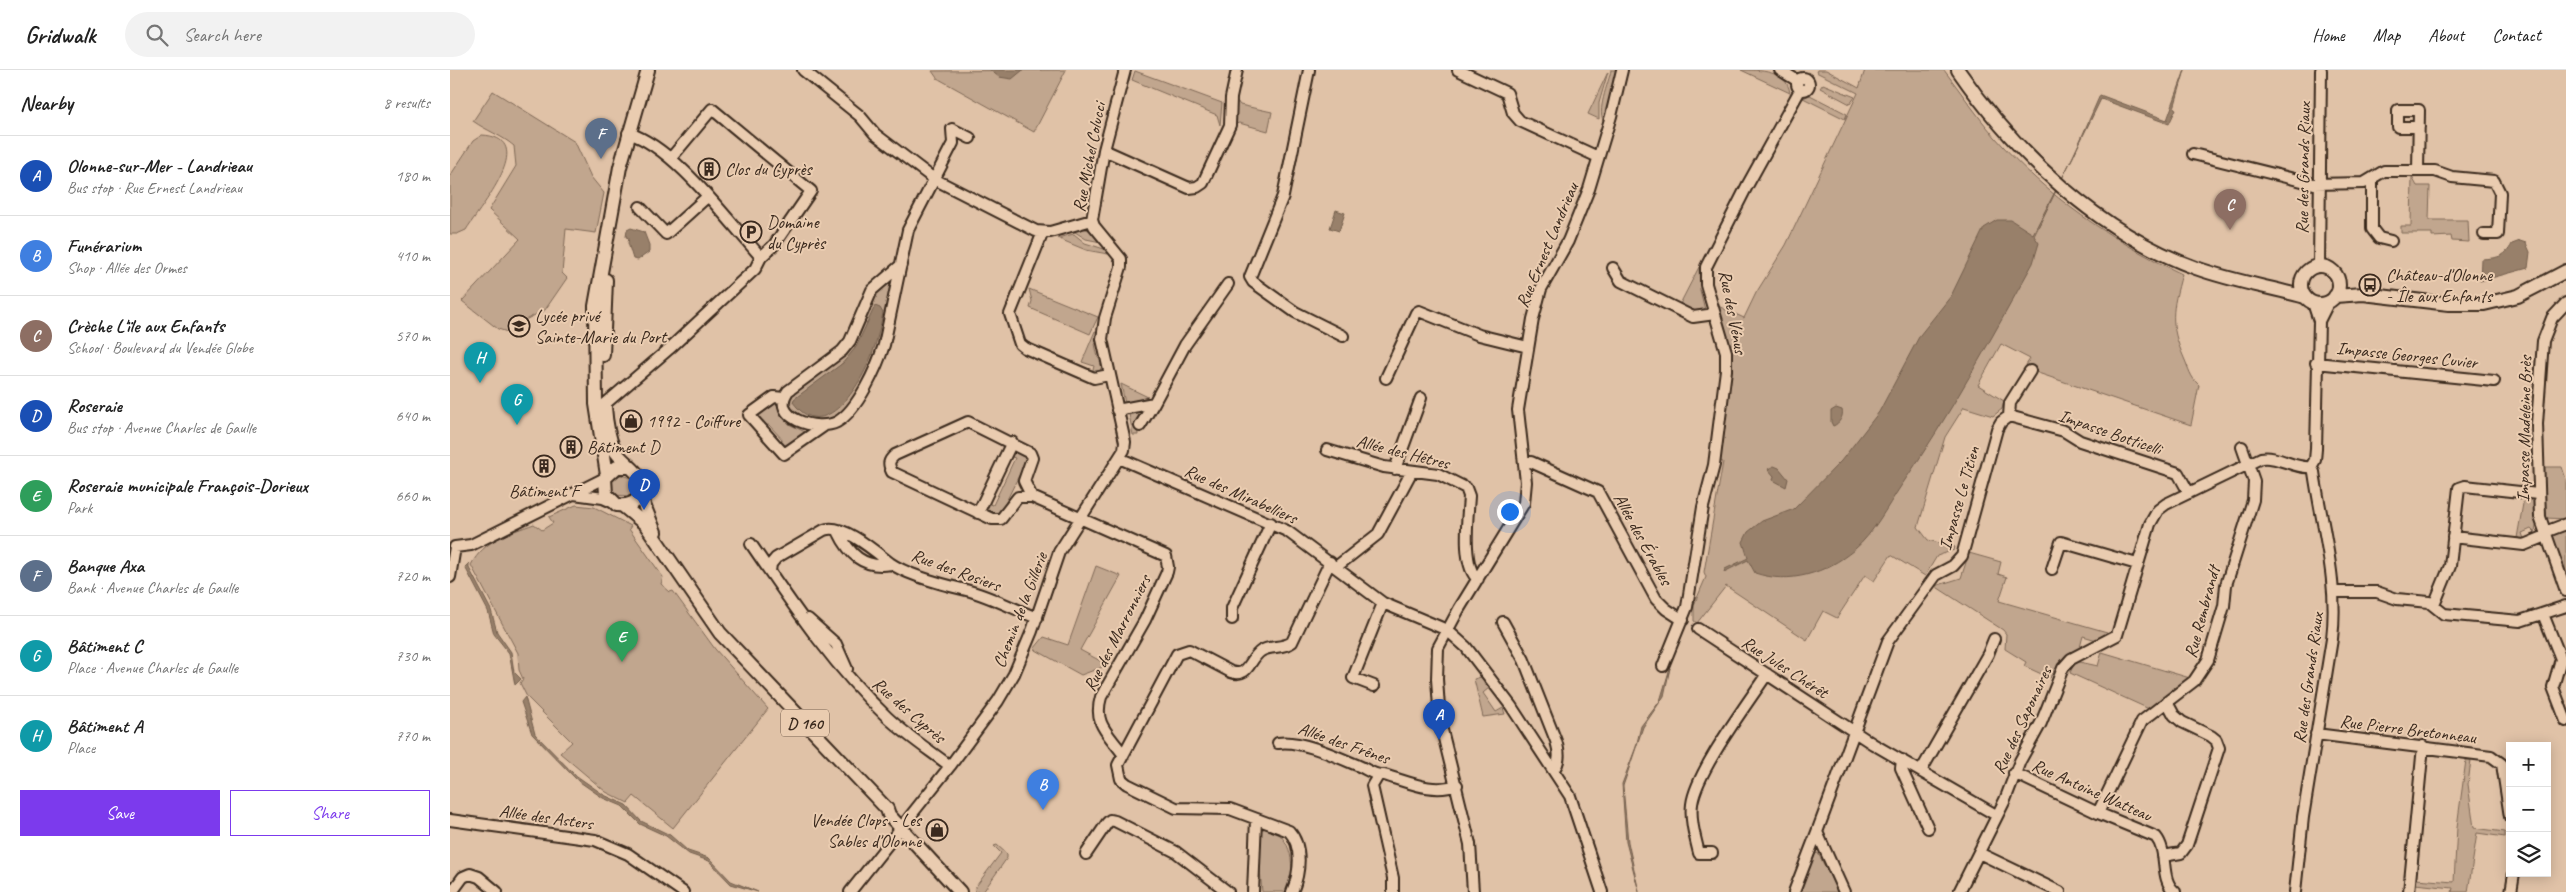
<!DOCTYPE html>
<meta charset="utf-8">
<style>
body{margin:0;font-family:Caveat,sans-serif;background:#f2f2f2;color:#222}
.controls{position:absolute;right:15px;bottom:15px;display:grid;overflow:hidden;border-radius:0px;box-shadow:0 2px 12px #0003}
.controls button{width:45px;height:45px;display:grid;place-items:center;padding:0;border:0;border-bottom:1px solid #e0e0e0;background:#fff;color:#222;font:25px sans-serif}
.you{position:absolute;left:1059px;top:441px;width:18px;height:18px;margin:-12px;border:4px solid #fff;border-radius:50%;background:#1a73e8;box-shadow:0 0 0 8px #1a73e833}
.badge{display:grid;place-items:center;width:32px;height:32px;border-radius:50%;background:#7c3aed;color:#fff;font-size:16px;font-weight:700}
.pin{position:absolute;translate:-50% -41px;filter:drop-shadow(0 1px 2px #0008)}
.pin::after{content:'';position:absolute;top:26px;width:18px;height:15px;background:inherit;clip-path:polygon(0 0,100% 0,50% 100%)}
.list{margin:0;padding:0;list-style:none}
h2{display:flex;justify-content:space-between;align-items:center;height:65px;margin:0;padding:0 20px;font-size:21px}
h2 small{font-size:16px;font-weight:400;color:#767676}
.list li{display:grid;grid-template-columns:32px 1fr auto;gap:15px;align-items:center;box-sizing:border-box;height:80px;padding:0 20px;border-top:1px solid #e0e0e0}
.list b{display:block;font-size:19px;white-space:nowrap}
.list p{margin:0;font-size:16px;white-space:nowrap;color:#767676}
.list em{font-size:16px;font-style:normal;color:#767676}
.actions{display:flex;gap:10px;padding:15px 20px}
.actions a{flex:1;padding:11px 0;border:1px solid #7c3aed;border-radius:0px;text-align:center;font-size:18px;color:#7c3aed}
.actions .main{background:#7c3aed;color:#fff}
.icon{flex:none;width:28px;height:28px;fill:none;stroke:currentColor;stroke-width:2;stroke-linecap:round;stroke-linejoin:round}
.map{position:relative;flex:none;width:2116px;height:822px;overflow:hidden}
header{display:flex;align-items:center;gap:30px;box-sizing:border-box;height:70px;padding:0 25px;background:#fff;border-bottom:1px solid #e0e0e0}
header strong{font-size:24px}
nav{display:flex;gap:28px;margin-inline-start:auto;font-size:18px}
.search{width:350px;height:45px;background:#f2f2f2;display:flex;align-items:center;gap:12px;box-sizing:border-box;padding:0 18px;border-radius:28px;color:#767676;font-size:19px}
main{display:flex}
aside{flex:1;background:#fff}
.map>svg:first-child{display:block}
.green{fill:#c1a68e;stroke:#7e6856;fill-rule:evenodd}
.water{fill:#98806b;stroke:#735e4c}
.lines{fill:none;stroke-linecap:round;stroke-linejoin:round}
.minor-casing{stroke:#3b2a1e;stroke-width:14}
.major-casing{stroke:#3b2a1e;stroke-width:16}
.minor{stroke:#eaccb0;stroke-width:10}
.major{stroke:#eaccb0;stroke-width:12}
.labels{text-anchor:middle;stroke-width:4;stroke-linejoin:round;paint-order:stroke}
.shield{fill:#eaccb0;stroke:#705b4a;stroke-width:1}
.shield-label{font-size:16px;font-weight:bold;fill:#3b2a1e}
.street-label{font-size:18px;fill:#3b2a1e;stroke:#eaccb0}
.poi-label{font-size:18px;fill:#3b2a1e;stroke:#eaccb0;text-anchor:start}
</style>
<header>
<strong>Gridwalk</strong>
<div class="search"><svg class="icon" aria-label="search" viewBox="0 0 24 24"><circle cx="10" cy="10" r="6"/><path d="M15 15l6 6"/></svg>Search here</div>
<nav><a>Home</a><a>Map</a><a>About</a><a>Contact</a></nav>
</header>
<main>
<aside>
<h2>Nearby<small>8 results</small></h2>
<ul class="list">
<li><span class="badge" style="background:#1a4fb4">A</span><div><b>Olonne-sur-Mer - Landrieau</b><p>Bus stop · Rue Ernest Landrieau</p></div><em>180 m</em></li>
<li><span class="badge" style="background:#3f7fe0">B</span><div><b>Funérarium</b><p>Shop · Allée des Ormes</p></div><em>410 m</em></li>
<li><span class="badge" style="background:#8d6e63">C</span><div><b>Crèche L'ïle aux Enfants</b><p>School · Boulevard du Vendée Globe</p></div><em>570 m</em></li>
<li><span class="badge" style="background:#1a4fb4">D</span><div><b>Roseraie</b><p>Bus stop · Avenue Charles de Gaulle</p></div><em>640 m</em></li>
<li><span class="badge" style="background:#2e9e5b">E</span><div><b>Roseraie municipale François-Dorieux</b><p>Park</p></div><em>660 m</em></li>
<li><span class="badge" style="background:#5c6f8a">F</span><div><b>Banque Axa</b><p>Bank · Avenue Charles de Gaulle</p></div><em>720 m</em></li>
<li><span class="badge" style="background:#0f9aa8">G</span><div><b>Bâtiment C</b><p>Place · Avenue Charles de Gaulle</p></div><em>730 m</em></li>
<li><span class="badge" style="background:#0f9aa8">H</span><div><b>Bâtiment A</b><p>Place</p></div><em>770 m</em></li>
</ul>
<div class="actions"><a class="main">Save</a><a>Share</a></div>
</aside>
<div class="map">
<svg width="2116" height="822" viewBox="0 0 2116 822">
<rect width="100%" height="100%" fill="#e0c2a7"/>
<filter id="ink" filterUnits="userSpaceOnUse"><feTurbulence type="fractalNoise" baseFrequency=".02" numOctaves="2"/><feDisplacementMap in="SourceGraphic" scale="10" xChannelSelector="R" yChannelSelector="G"/><feConvolveMatrix kernelMatrix="1 2 1 2 8 2 1 2 1" color-interpolation-filters="sRGB"/></filter>
<g filter="url(#ink)">
<path class="green" d="M616 0 584 62 487 8 482 1Z
M1161 0H1167L1155 53C1145 43 1159 12 1161 0Z
M1291 0C1309 0 1337 0 1340 23Z
M1367 0H1376L1409 18 1415 0H1494C1511 22 1527 46 1545 67 1597 127 1661 170 1732 204 1722 240 1719 253 1734 288 1739 299 1740 307 1749 315L1741 355 1588 303 1576 295 1580 289 1551 274 1528 315 1554 331 1552 339 1543 346 1514 337 1495 367 1468 457 1478 470 1505 477 1504 480 1487 486 1475 506 1441 485 1424 511 1415 505 1387 548 1373 541 1357 570 1276 516 1247 553 1244 551V535L1256 507 1254 502 1273 392 1269 391 1282 286 1268 236 1294 248 1306 223 1336 175 1408 23 1366 2Z
M685 1 772 33 770 55 767 45 682 10Z
M1158 2 1149 33V49L1138 44Z
M1373 14 1405 27 1400 34 1370 18Z
M43 21 125 72 141 107 154 123 146 163 116 159 112 203 117 208 95 240 67 254 70 266 48 259 12 231 70 169 39 140 66 96 64 76C51 65 37 61 23 51Z
M1360 25 1397 44 1395 49 1353 28Z
M784 27 790 35 822 42 818 61 789 53 783 55Z
M32 65C90 68 30 137 16 160L7 164H0V106L23 71Z
M1962 107 1967 116H1980L1979 150H2018L2019 172 2002 171 2001 166 1982 167V163H1951V156H1961Z
M632 158 639 160 651 172 636 169 625 162H617Z
M624 164 635 173 654 179 658 184 636 180 607 168Z
M1249 197 1250 220 1255 240 1246 244 1229 236Z
M442 207 446 210C442 227 441 246 435 263 426 289 398 365 361 352 350 347 344 345 337 335L342 320 390 288 423 226ZM417 252 409 309 374 308C394 293 413 277 417 252Z
M579 219 648 247 640 264 580 238 582 231Z
M645 261 648 262V272L645 274 648 288 651 289 652 296 649 303H642L644 296 632 292Z
M671 314 698 327 675 333Z
M325 332 339 354 359 364 336 378 328 371 333 370 319 355 313 356 306 346Z
M693 340C694 349 686 354 688 365H683L679 344Z
M567 380 575 384 576 391 550 444 543 446 536 442 537 433 543 435 565 388 559 386 561 382Z
M2094 397H2112L2116 409V449L2096 448Z
M171 405 181 408 184 420 181 426 163 425 161 413 165 407Z
M2074 428 2083 430 2088 456H2086L2085 463 2081 459 2072 463 2074 469 2067 468Z
M126 435 144 437 181 456 179 459 213 507 211 514 220 522 223 521 265 579 318 639 223 758 184 726 178 733 156 722 110 683 122 672 77 627 70 613 73 609 69 600 68 583 21 495C34 470 59 463 84 454L92 460 103 453 99 447Z
M2116 459V503L2102 468 2104 464Z
M1519 483 1551 492 1548 504 1557 507 1549 531 1657 562 1656 568 1650 571 1633 566 1629 581C1614 588 1607 594 1600 608L1574 596 1576 592 1555 579 1556 564 1553 560 1485 516 1511 508Z
M646 496 671 506 630 580 658 595 631 605 584 579 594 567 618 575Z
M1652 582 1740 608 1699 639 1620 603 1625 591 1648 596Z
M1031 607 1039 618 1033 623 1046 642 1053 638 1055 644 1033 647 1024 609Z
M2016 690H2021L2018 714 2024 758 2055 762V767L2027 763 2018 822H2002L2003 818 1965 814 1966 809 2004 812 2007 757Z
M817 757C843 766 846 799 837 822H812L809 790 810 761Z
M547 775 557 784V788L533 822H527L524 819 551 783 544 776Z
M1368 783 1388 822H1347L1364 784Z"/>
<path class="water" d="M540 0H573L562 9 549 7Z
M1735 0 1724 38 1726 39 1719 54 1651 29 1584 166 1589 173 1583 193C1541 269 1500 345 1451 416 1437 437 1423 464 1404 480 1376 503 1340 515 1305 503L1298 490 1274 502 1275 499 1298 488 1293 472 1298 462 1312 451 1344 439 1391 391 1429 342 1470 265 1501 226 1534 158 1547 150H1561L1583 164 1623 87 1650 25 1717 50Z
M886 140 895 143 889 161 880 158Z
M181 158 194 162 199 175V182L188 190 183 189 178 173 179 168 176 167 177 160Z
M2070 171 2076 173 2080 182 2078 198 2030 211 2031 189C2045 188 2055 188 2062 174Z
M425 236 430 238 433 243C430 257 427 271 422 284 411 315 374 376 343 332L344 329 393 293 406 277Z
M1386 338 1392 340C1394 346 1389 354 1383 356L1381 352V341Z
M1324 396 1329 398 1338 409 1336 417 1323 410 1324 406 1318 399Z
M19 493V498L41 540 47 562 61 582 64 602 71 609 65 615 59 583 44 564 38 541 15 497Z
M1220 598 1214 626 1193 657 1173 716 1178 772 1189 822 1176 772 1172 714 1186 677 1191 656 1210 631Z
M75 627 85 664 124 704 154 725 176 735 191 751 220 765 238 781 259 788 281 811 308 822 281 814 259 791 239 784 216 766 190 754 172 736 153 728 127 710 82 664 71 632Z"/>
<g class="lines">
<g class="minor-casing">
<path id="minor" d="M353 0 410 46 425 64 484 109 586 161 600 162 642 150
M859 0 833 126 800 207 803 212 845 242 893 266
M1008 0 1057 23 1063 43 1070 51 1148 87
M1330 0 1348 11
M1347 14a6 6 0 1 1 12 0a6 6 0 1 1-12 0Z
M654 80 739 118 747 117 753 113 780 55 781 28 787 0
M1743 84 1864 114 1914 113 1934 101H1985L2002 107 2044 111 2050 123 2048 164H2034
M221 88 262 39 361 121 324 175 311 187
M1968 101 1969 40H1948V57H1969
M1922 110V159L1929 168 1941 171
M190 137 216 164 257 127
M593 162 560 244 570 274 575 278 644 308 659 305
M451 195 422 220 400 271 392 281 338 321C319 348 367 362 387 352 408 340 427 297 434 275L458 160 503 73 502 59 520 68
M1869 196 1871 0
M1163 198 1171 211 1243 247 1265 244
M2116 233 2102 248 2093 271 2087 354 2090 447 2116 521
M1869 251 1879 231
M1866 293 2044 311
M936 308 966 243 969 241 1029 265 1078 277
M334 328 324 327 299 345 334 384 374 356
M155 334 219 279 305 199 311 187C277 150 225 77 178 63
M667 340 704 333 735 275 778 214
M1559 346 1614 361 1630 371 1728 403 1739 423
M690 356 704 333
M877 380 934 397 988 404 1016 418 1019 426C1018 445 1011 497 1028 509
M669 388 837 461 933 533 997 560 1016 577 1061 636 1120 726 1152 822
M1074 392H1081L1148 422 1206 529 1216 539 1233 550
M1861 397 1865 390 1866 379 1869 251 1863 233
M945 399 971 328
M124 424 153 428 162 432
M582 427 574 411 582 388 580 383 518 352 445 385C438 391 438 394 442 402L542 449H551L568 427H582L716 486 718 497 717 502 695 550 651 627C643 654 658 663 673 684
M528 443 562 372
M388 461C399 484 413 499 441 494
M2095 462 2116 454
M2003 467 2074 475 2096 466
M301 474C342 534 383 596 437 647 456 665 479 680 500 696
M886 497 928 464 962 401
M1602 499 1611 472 1687 494
M320 502 321 494 326 488 374 460C392 452 427 483 440 493 457 505 495 515 516 520 540 526 564 539 587 548
M0 507 5 477 21 475 155 408
M1884 522H1927L1947 529 1979 532 1994 544 2070 551 2116 536
M1984 535 2000 496 2009 418 2015 416 2088 424
M2093 544 2111 589 2103 617 2116 651
M358 549 386 574 397 599
M782 549V538L821 453
M1053 552 1074 590 1106 671C1109 681 1111 692 1103 700
M1248 559 1423 674 1546 745
M1213 596 1237 537 1253 437 1264 395 1276 300V282L1256 214V197L1297 116 1350 20
M924 616 903 608 933 533
M1866 664 2041 686 2052 694 2060 747
M828 673C849 669 888 687 909 696 918 700 925 706 934 705 959 712 982 724 1007 715
M1452 690 1451 698 1478 758
M1471 701 1538 584 1544 569
M1564 703 1648 743 1706 767C1719 783 1709 809 1725 822
M928 706 922 716 943 808V822
M1648 743 1692 651 1744 611 1758 590 1774 536 1776 515 1803 430 1804 411 1792 377
M0 750 145 770 178 784 233 822
M1262 783H1249C1245 767 1240 750 1242 734 1246 702 1297 634 1317 604
M1529 783 1610 822
M636 784 657 753 660 750 665 751 726 782 778 822
M1713 786 1731 783 1737 775 1769 678 1766 670 1761 666 1732 652 1724 645 1717 632
M2 822 13 807 20 804 29 807 47 822
M400 822 500 696 548 631 564 604 582 561 609 482 674 380 675 372 652 269 655 248 671 197V189L644 156 642 150 654 80 675 0
M803 822 806 749
M842 822C850 803 853 776 839 761L780 739 726 738 677 714 671 709 668 695 727 584 739 580 781 602C799 608 799 589 811 581 820 575 833 579 842 572L880 492
M1023 822 1020 774 990 652 987 609 988 578 1009 539 1074 433 1076 412 1068 340 1083 249 1091 219 1118 171 1139 119 1161 46 1172 0
M1344 822 1367 762
M1394 822 1367 762 1438 571 1486 505 1503 496 1512 486 1547 359 1551 352 1559 346 1560 333 1580 301
M1509 822 1555 730 1570 691 1591 653 1613 598 1621 589 1667 565 1700 454 1708 440 1716 434 1811 388C1828 385 1844 399 1861 397
M1845 822 1853 747 1882 569C1889 511 1872 458 1864 402L1861 397
M1959 822 1973 676
M2061 822 2064 803"/>
</g>
<g class="major-casing">
<path id="major" d="M1508 0C1566 84 1648 162 1746 198 1782 211 1819 217 1855 227
M1851 215a19 19 0 1 1 38 0a19 19 0 1 1-38 0Z
M1885 226 1913 224 1999 234H2034L2068 226 2116 201
M153 285 156 210
M155 337C156 351 158 366 164 379 172 395 205 407 188 428 183 435 175 436 167 435L156 424 155 408 167 397H180
M157 405 146 334 145 236 170 97 198 0
M192 421 194 435 205 462
M173 436 195 454 270 563 437 739 439 745 510 822"/>
</g>
<use href="#minor" class="minor"/>
<use href="#major" class="major"/>
</g>
</g>
<defs>
<g id="building-ring" transform="scale(1.125)"><circle r="9.5" fill="#eaccb0" stroke="#3b2a1e" stroke-width="1.5"/><path d="M-4-6H4V6H1V3H-1V6H-4ZM-2.5-4.3h1.7v1.8h-1.7ZM.8-4.3h1.7v1.8H.8ZM-2.5-1h1.7V.8h-1.7ZM.8-1h1.7V.8H.8Z" fill="#3b2a1e"/></g>
<g id="parking-ring" transform="scale(1.125)"><circle r="9.5" fill="#eaccb0" stroke="#3b2a1e" stroke-width="1.5"/><path d="M-3.5-5.5H1a3.5 3.5 0 0 1 0 7H-1V5.5H-3.5ZM-1-3.4V-.6H.8a1.4 1.4 0 0 0 0-2.8Z" fill="#3b2a1e"/></g>
<g id="bus-ring" transform="scale(1.125)"><circle r="9.5" fill="#eaccb0" stroke="#3b2a1e" stroke-width="1.5"/><path d="M-5-6H5V4H4V6H2V4H-2V6H-4V4H-5ZM-3.5-4V0h7V-4ZM-3.5 1.2v1.5H-2V1.2ZM2 1.2v1.5H3.5V1.2Z" fill="#3b2a1e"/></g>
<g id="school-ring" transform="scale(1.125)"><circle r="9.5" fill="#eaccb0" stroke="#3b2a1e" stroke-width="1.5"/><path d="M0-5L7-2L0 1L-7-2ZM-4 1L0 2.5L4 1V4Q0 6-4 4Z" fill="#3b2a1e"/></g>
<g id="shop-ring" transform="scale(1.125)"><circle r="9.5" fill="#eaccb0" stroke="#3b2a1e" stroke-width="1.5"/><path d="M-5-2.5h2.3a2.7 3.5 0 0 1 5.4 0H5L5.5 6h-11ZM-1.5-2.5h3a1.5 2.3 0 0 0-3 0Z" fill="#3b2a1e"/></g>
</defs>
<g fill-rule="evenodd">
<use href="#building-ring" x="259" y="99"/>
<use href="#parking-ring" x="301" y="162"/>
<use href="#bus-ring" x="1920" y="215"/>
<use href="#school-ring" x="69" y="256"/>
<use href="#shop-ring" x="181" y="351"/>
<use href="#building-ring" x="121" y="377"/>
<use href="#building-ring" x="94" y="396"/>
<use href="#shop-ring" x="487" y="760"/>
</g>
<g class="labels">
<rect class="shield" x="331" y="639.5" width="48" height="27" rx="4"/>
<g class="shield-label">
<text x="355" y="659">D 160</text>
</g>
<g class="street-label">
<text transform="translate(639 87) rotate(-79)" y="6">Rue Michel Colucci</text>
<text transform="translate(1853 98) rotate(-89)" y="6">Rue des Grands Riaux</text>
<text transform="translate(1097 175) rotate(-67)" y="6">Rue Ernest Landrieau</text>
<text transform="translate(1283 242) rotate(79)" y="6">Rue des Vénus</text>
<text transform="translate(1957 285) rotate(6)" y="6">Impasse Georges Cuvier</text>
<text transform="translate(2074 359) rotate(-89)" y="6">Impasse Madeleine Brès</text>
<text transform="translate(1660 362) rotate(19)" y="6">Impasse Botticelli</text>
<text transform="translate(953 382) rotate(14)" y="6">Allée des Hêtres</text>
<text transform="translate(791 424) rotate(24)" y="6">Rue des Mirabelliers</text>
<text transform="translate(1509 428) rotate(-74)" y="6">Impasse Le Titien</text>
<text transform="translate(1193 469) rotate(61)" y="6">Allée des Érables</text>
<text transform="translate(506 500) rotate(20)" y="6">Rue des Rosiers</text>
<text transform="translate(570 540) rotate(-69)" y="6">Chemin de la Gillerie</text>
<text transform="translate(1752 542) rotate(-75)" y="6">Rue Rembrandt</text>
<text transform="translate(667 563) rotate(-63)" y="6">Rue des Marronniers</text>
<text transform="translate(1335 597) rotate(33)" y="6">Rue Jules Chérêt</text>
<text transform="translate(1858 608) rotate(-82)" y="6">Rue des Grands Riaux</text>
<text transform="translate(459 640) rotate(41)" y="6">Rue des Cyprès</text>
<text transform="translate(1572 650) rotate(-65)" y="6">Rue des Saponaires</text>
<text transform="translate(1958 659) rotate(7)" y="6">Rue Pierre Bretonneau</text>
<text transform="translate(894 673) rotate(19)" y="6">Allée des Frênes</text>
<text transform="translate(1642 720) rotate(24)" y="6">Rue Antoine Watteau</text>
<text transform="translate(96 747) rotate(8)" y="6">Allée des Asters</text>
</g>
<g class="poi-label">
<text x="275" y="105">Clos du Cyprès</text>
<text x="317" y="158">Domaine<tspan x="317" dy="21">du Cyprès</tspan></text>
<text x="1936" y="211">Château-d'Olonne<tspan x="1936" dy="21">- Île aux Enfants</tspan></text>
<text x="85" y="252">Lycée privé<tspan x="85" dy="21">Sainte-Marie du Port</tspan></text>
<text x="197" y="357">1992 - Coiffure</text>
<text x="137" y="383">Bâtiment D</text>
<text x="94" y="427" text-anchor="middle">Bâtiment F</text>
<text x="471" y="756" text-anchor="end">Vendée Clops - Les<tspan x="471" dy="21">Sables d'Olonne</tspan></text>
</g>
</g>
</svg>
<div class="controls">
<button>+</button>
<button>−</button>
<button><svg class="icon" aria-label="layers" viewBox="0 0 24 24"><path d="M12 4l9 5-9 5-9-5zM3 14l9 5 9-5"/></svg></button>
</div>
<div class="you"></div>
<div class="pin badge" style="left:989px;top:670px;background:#1a4fb4">A</div>
<div class="pin badge" style="left:593px;top:740px;background:#3f7fe0">B</div>
<div class="pin badge" style="left:1780px;top:160px;background:#8d6e63">C</div>
<div class="pin badge" style="left:194px;top:440px;background:#1a4fb4">D</div>
<div class="pin badge" style="left:172px;top:592px;background:#2e9e5b">E</div>
<div class="pin badge" style="left:151px;top:89px;background:#5c6f8a">F</div>
<div class="pin badge" style="left:67px;top:355px;background:#0f9aa8">G</div>
<div class="pin badge" style="left:30px;top:313px;background:#0f9aa8">H</div>
</div>
</main>
